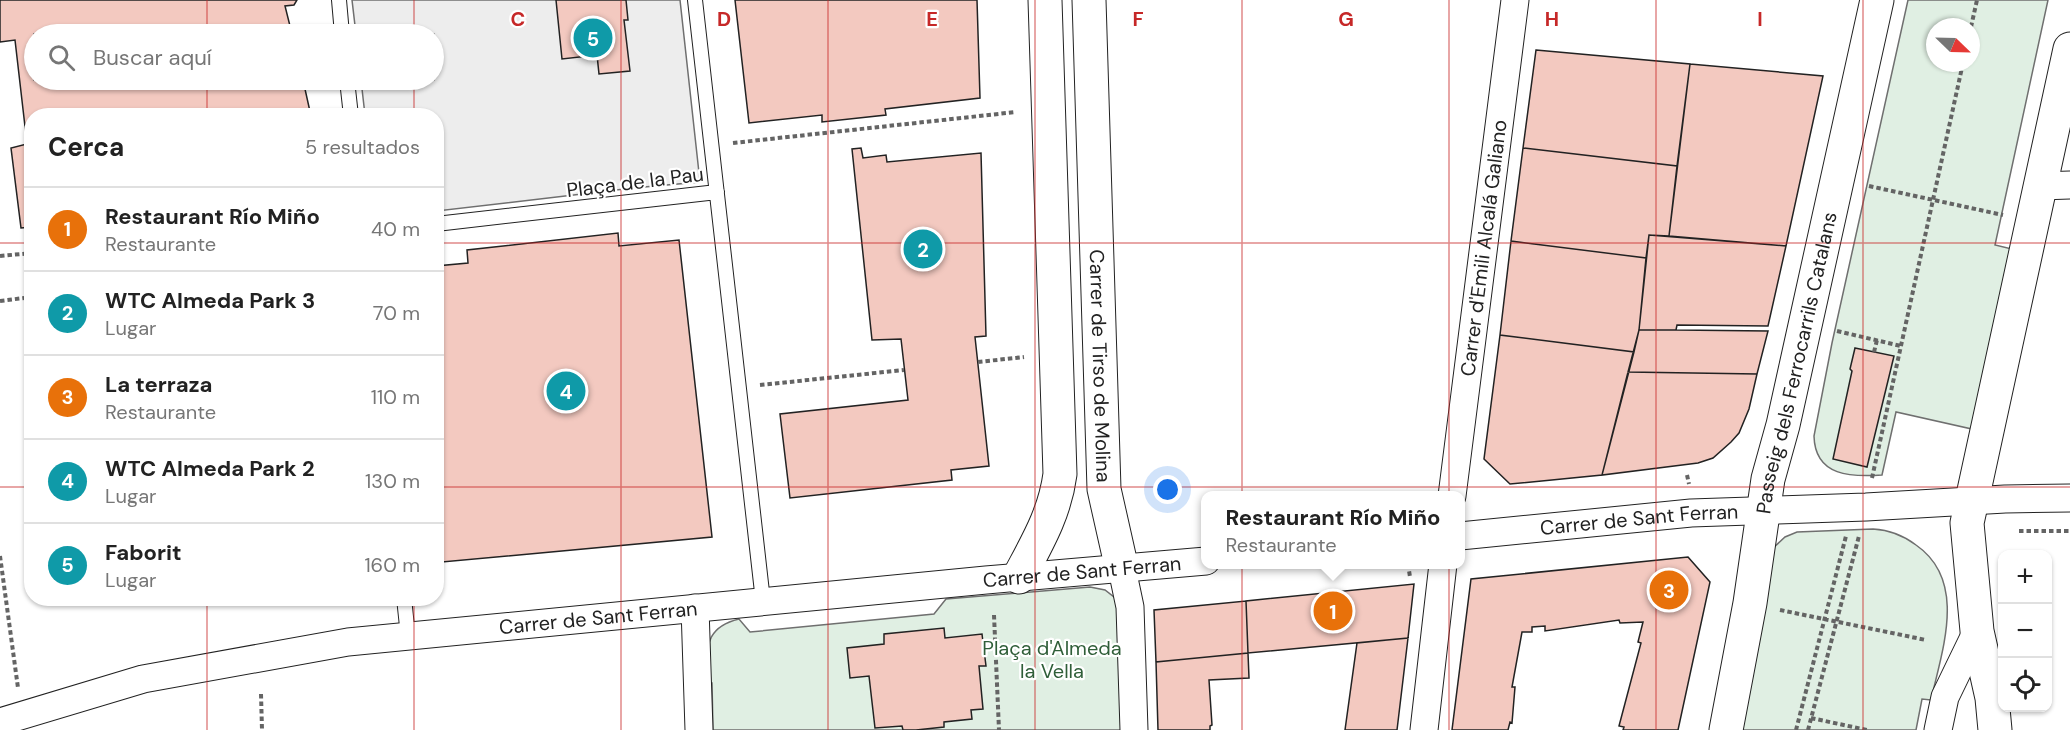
<!DOCTYPE html>
<html lang="es">
<meta charset="utf-8">
<style>
body{margin:0;font-family:"DM Sans",sans-serif;background:#f2f2f2;color:#222}
.controls{position:absolute;right:18px;bottom:18px;display:grid;overflow:hidden;border-radius:12px;box-shadow:0 2px 4px #0004}
.controls button{width:54px;height:54px;display:grid;place-items:center;padding:0;border:0;border-bottom:2px solid #e0e0e0;background:#fff;color:#222;font:30px sans-serif}
.compass{position:absolute;left:1926px;top:18px;width:54px;height:54px;border-radius:50%;background:#fff;box-shadow:0 2px 4px #0004;rotate:113deg}
.you{position:absolute;left:1168px;top:490px;width:21px;height:21px;margin:-15px;border:4px solid #fff;border-radius:50%;background:#1a73e8;box-shadow:0 0 0 9px #1a73e833}
.badge{display:grid;place-items:center;width:39px;height:39px;border-radius:50%;background:#c62828;color:#fff;font-size:20px;font-weight:700}
.pin{position:absolute;translate:-50% -50%;border:3px solid #fff;box-shadow:0 2px 6px #0006}
.popup{position:absolute;left:1201px;top:491px;width:264px;height:78px;box-sizing:border-box;display:grid;place-content:center;border-radius:12px;background:#fff;filter:drop-shadow(0 2px 4px #0005);font-size:20px;white-space:nowrap;color:#767676}
.popup b{font-size:22px;color:#222}
.popup::after{content:'';position:absolute;left:50%;top:100%;margin-left:-12px;border:12px solid transparent;border-top-color:#fff}
.list{margin:0;padding:0;list-style:none}
h2{display:flex;justify-content:space-between;align-items:center;height:78px;margin:0;padding:0 24px;font-size:26px}
h2 small{font-size:20px;font-weight:400;color:#767676}
.list li{display:grid;grid-template-columns:39px 1fr auto;gap:18px;align-items:center;box-sizing:border-box;height:84px;padding:0 24px;border-top:2px solid #e0e0e0}
.list b{display:block;font-size:22px;white-space:nowrap}
.list p{margin:0;font-size:20px;white-space:nowrap;color:#767676}
.list em{font-size:20px;font-style:normal;color:#767676}
.icon{flex:none;width:33px;height:33px;fill:none;stroke:currentColor;stroke-width:2;stroke-linecap:round;stroke-linejoin:round}
.map{position:relative;flex:none;width:2070px;height:730px;overflow:hidden}
.search{position:absolute;background:#fff;box-shadow:0 2px 4px #0004;left:24px;top:24px;width:420px;height:66px;display:flex;align-items:center;gap:15px;box-sizing:border-box;padding:0 21px;border-radius:33px;color:#767676;font-size:22px}
.panel{position:absolute;background:#fff;box-shadow:0 2px 4px #0004;left:24px;top:108px;width:420px;height:498px;border-radius:24px}
.map>svg:first-child{display:block}
.green{fill:#e0efe3;stroke:#6f6f6f;stroke-width:1.5;fill-rule:evenodd}
.parking{fill:#ededed;stroke:#6f6f6f;stroke-width:1.5}
.building{fill:#f3c9c0;stroke:#222;stroke-width:1.5}
.lines{fill:none;stroke-linecap:round;stroke-linejoin:round}
.lane-casing{stroke:#222;stroke-width:16}
.street-casing{stroke:#222;stroke-width:29}
.secondary-casing{stroke:#222;stroke-width:35}
.path{stroke:#646464;stroke-width:4;stroke-dasharray:4.5 3;stroke-linecap:butt}
.lane{stroke:#fff;stroke-width:14}
.street{stroke:#fff;stroke-width:27}
.secondary{stroke:#fff;stroke-width:33}
.grid{fill:none;stroke:#c62828;stroke-width:1.5;stroke-opacity:0.55}
.labels{text-anchor:middle;stroke-width:4.5;stroke-linejoin:round;paint-order:stroke}
.street-label{font-size:20px;fill:#222;stroke:#fff}
.park-label{font-size:20px;fill:#2f5e38;stroke:#fff}
.grid-label{font-size:20px;text-anchor:middle;font-weight:bold;fill:#c62828;stroke:#fff;stroke-width:4.5;stroke-linejoin:round;paint-order:stroke}
</style>
<div class="map">
<svg width="2070" height="730" viewBox="0 0 2070 730">
<rect width="100%" height="100%" fill="#fff"/>
<path class="green" d="M1908 0H2048L1995 245 2012 249 1972 429 1896 412 1882 475C1852 477 1815 477 1814 436L1832 343ZM1935 27H1971V63H1935Z
M1873 529C1889 530 1903 535 1916 545 1968 581 1942 650 1931 700L1922 699 1916 730H1734L1771 550 1785 537 1797 532Z
M1090 587 1105 590 1119 601 1126 730H713L712 683H704C708 651 702 628 739 619L750 632 934 614 946 599Z"/>
<path class="parking" d="M352 0H680L700 182 633 188 437 211 436 116 365 115 361 80H434V34H356Z"/>
<path class="building" d="M0 0H297L294 5 285 6 292 34H34V80H303L311 116H32V227L21 228 11 148 27 144 15 40 0 42Z
M556 0H626L628 20H624L630 71 599 74 597 55 562 59Z
M735 0H977L980 98 885 109 886 115 822 122V115L749 123Z
M1536 50 1690 64 1677 166 1523 148Z
M1690 64 1823 76 1786 246 1669 236Z
M861 148 863 158 886 155 887 162 981 153 986 336 975 337 989 466 951 470 952 480 790 498 780 414 908 400 901 339 872 340 852 149Z
M1523 148 1677 166 1669 236 1649 235 1646 258 1511 241Z
M618 233 619 246 679 240 712 537 442 562 436 515V266L468 263 467 250Z
M1649 235 1786 246 1768 326 1677 325 1676 330H1639Z
M1511 241 1646 258 1639 330 1634 352 1500 335Z
M1639 330H1676L1768 331 1757 374 1628 372Z
M1500 335 1634 352 1602 475 1510 484 1484 459Z
M1855 348 1894 356 1867 467 1833 459 1852 371 1850 369Z
M1628 372 1757 374 1749 409 1739 433 1731 442 1713 458 1698 463 1602 475Z
M1688 557 1710 582 1678 730H1623L1624 727 1619 726 1641 643 1638 642 1643 622 1620 623 1619 620 1545 631V626L1532 627V632H1522L1512 687H1515L1512 723 1510 722 1508 730H1452L1471 579Z
M1414 584 1408 638 1248 653 1246 601Z
M1246 601 1248 653 1156 662 1154 610Z
M944 628 945 638 982 634 986 666H979L983 709 971 710 972 719 944 722V727L916 730H903L902 726 875 728 869 676 850 678 847 648 884 644V634Z
M1408 638 1397 730H1345L1357 643Z
M1248 653 1249 678 1209 680 1212 725 1210 726V730H1158L1156 662Z"/>
<g class="lines">
<g class="lane-casing">
<path id="lane" d="M339 0 342 34
M695 0 763 601
M347 80 351 116
M436 224 717 192
M404 598 408 636"/>
</g>
<g class="street-casing">
<g id="street">
<path d="M2040 186 2070 185"/>
<path id="s1" d="M1452 496 1515 0"/>
<path id="s2" d="M1460 536 1691 513 1866 507 2005 499 2070 498"/>
<path d="M1122 569 1130 607 1134 730"/>
<path d="M695 608 699 730"/>
<path id="s3" d="M0 722 143 679 348 642 986 580 1206 561"/>
<path d="M1424 730 1443 564"/>
<path d="M1938 730 1945 697 1977 631"/>
</g>
</g>
<g class="secondary-casing">
<g id="secondary">
<path id="s4" d="M1089 0 1104 489 1122 569"/>
<path d="M1019 577C1037 543 1055 513 1060 474L1045 0"/>
<path id="s5" d="M1726 730 1750 603 1768 479 1783 425 1877 0"/>
<path d="M1995 730 1992 698 1977 631 1967 523 2070 49"/>
</g>
</g>
<path class="path" d="M1971 27 1977 0
M733 143 1016 112
M1869 186 2003 215
M0 256 32 253
M0 301 32 297
M1837 331 1901 346
M1874 352 1877 340
M978 362 1024 357
M760 385 904 370
M1687 475 1689 484
M1872 478 1963 63
M2019 531H2070
M0 556 18 688
M1408 564 1410 577
M1780 610 1926 640
M994 615 999 730
M261 694 262 730
M1811 718 1867 730
M1796 730 1846 536
M1808 730 1859 536"/>
<use href="#lane" class="lane"/>
<use href="#street" class="street"/>
<use href="#secondary" class="secondary"/>
</g>
<path class="grid" d="M207 0V34M414 0V34M621 0V730M828 0V730M1035 0V730M1242 0V730M1449 0V730M1656 0V730M1863 0V730M207 80V116M414 80V116M0 243H32M436 243H2070M0 487H32M436 487H2070M207 598V730M414 598V730"/>
<g class="labels">
<g class="street-label">
<text transform="translate(635 182) rotate(-7)" y="7">Plaça de la Pau</text>
<text dy="7" stroke="none"><textPath href="#s1" startOffset="250">Carrer d'Emili Alcalá Galiano</textPath></text>
<text dy="7" stroke="none"><textPath href="#s5" startOffset="374">Passeig dels Ferrocarrils Catalans</textPath></text>
<text dy="7" stroke="none"><textPath href="#s4" startOffset="366">Carrer de Tirso de Molina</textPath></text>
<text dy="7" stroke="none"><textPath href="#s2" startOffset="180">Carrer de Sant Ferran</textPath></text>
<text dy="7" stroke="none"><textPath href="#s3" startOffset="1095">Carrer de Sant Ferran</textPath></text>
<text dy="7" stroke="none"><textPath href="#s3" startOffset="609">Carrer de Sant Ferran</textPath></text>
</g>
<g class="park-label">
<text x="1052" y="655">Plaça d'Almeda<tspan x="1052" dy="23">la Vella</tspan></text>
</g>
</g>
<g class="grid-label">
<text x="518" y="26">C</text>
<text x="724" y="26">D</text>
<text x="932" y="26">E</text>
<text x="1138" y="26">F</text>
<text x="1346" y="26">G</text>
<text x="1552" y="26">H</text>
<text x="1760" y="26">I</text>
</g>
</svg>
<div class="controls">
<button>+</button>
<button>−</button>
<button><svg class="icon" aria-label="locate" viewBox="0 0 24 24"><circle cx="12" cy="12" r="6"/><path d="M12 2v4M12 18v4M2 12h4M18 12h4"/></svg></button>
</div>
<svg class="compass" viewBox="-18 -18 36 36"><path d="M0-13l5 13h-10z" fill="#e53935"/><path d="M0 13l5-13h-10z" fill="#767676"/></svg>
<div class="you"></div>
<div class="pin badge" style="left:1333px;top:611px;background:#e8710a">1</div>
<div class="popup"><b>Restaurant Río Miño</b>Restaurante</div>
<div class="pin badge" style="left:923px;top:249px;background:#0f9aa8">2</div>
<div class="pin badge" style="left:1669px;top:590px;background:#e8710a">3</div>
<div class="pin badge" style="left:566px;top:391px;background:#0f9aa8">4</div>
<div class="pin badge" style="left:593px;top:38px;background:#0f9aa8">5</div>
<div class="search"><svg class="icon" aria-label="search" viewBox="0 0 24 24"><circle cx="10" cy="10" r="6"/><path d="M15 15l6 6"/></svg>Buscar aquí</div>
<section class="panel">
<h2>Cerca<small>5 resultados</small></h2>
<ul class="list">
<li><span class="badge" style="background:#e8710a">1</span><div><b>Restaurant Río Miño</b><p>Restaurante</p></div><em>40 m</em></li>
<li><span class="badge" style="background:#0f9aa8">2</span><div><b>WTC Almeda Park 3</b><p>Lugar</p></div><em>70 m</em></li>
<li><span class="badge" style="background:#e8710a">3</span><div><b>La terraza</b><p>Restaurante</p></div><em>110 m</em></li>
<li><span class="badge" style="background:#0f9aa8">4</span><div><b>WTC Almeda Park 2</b><p>Lugar</p></div><em>130 m</em></li>
<li><span class="badge" style="background:#0f9aa8">5</span><div><b>Faborit</b><p>Lugar</p></div><em>160 m</em></li>
</ul>
</section>
</div>
